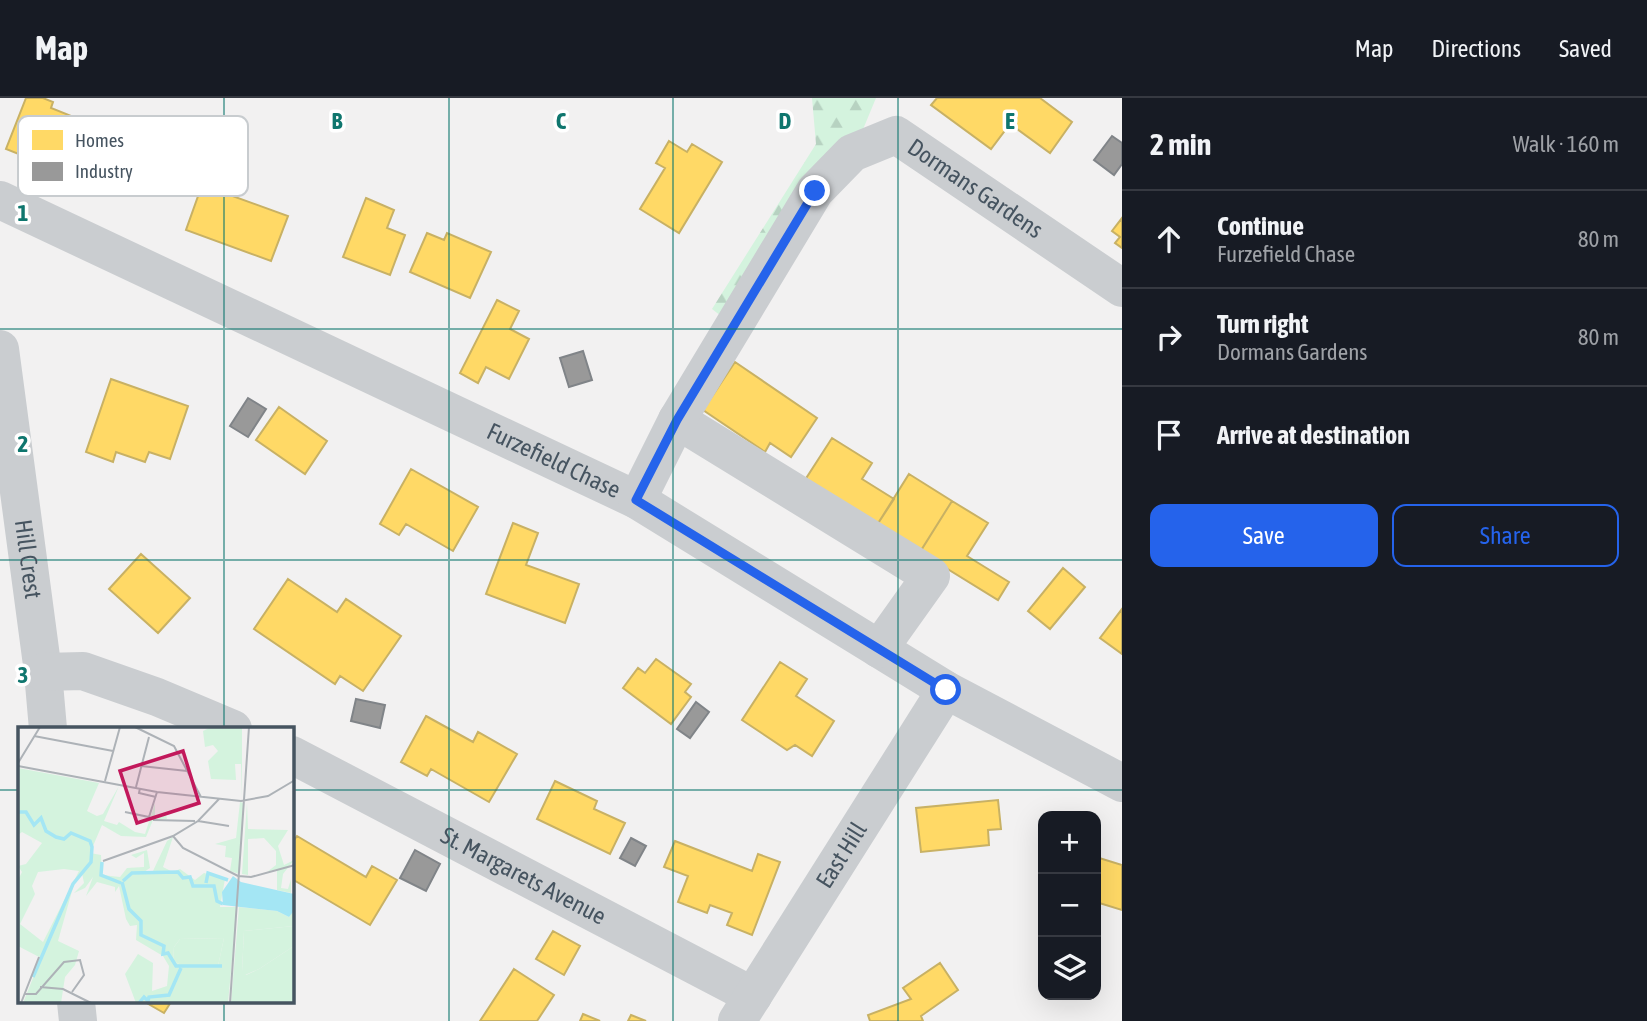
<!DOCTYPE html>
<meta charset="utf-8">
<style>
body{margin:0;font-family:"Asap Condensed",sans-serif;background:#20242c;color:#f1f3f6}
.controls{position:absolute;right:21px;bottom:21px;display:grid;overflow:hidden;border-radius:14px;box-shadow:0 7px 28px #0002}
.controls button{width:63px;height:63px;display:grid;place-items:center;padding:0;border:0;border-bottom:2px solid #363941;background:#171b24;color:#f1f3f6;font:35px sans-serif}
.stop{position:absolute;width:21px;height:21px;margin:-16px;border:5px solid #2563eb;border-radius:50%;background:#fff}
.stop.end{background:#2563eb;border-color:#fff;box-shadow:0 2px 7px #0008}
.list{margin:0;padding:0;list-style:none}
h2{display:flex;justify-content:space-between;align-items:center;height:91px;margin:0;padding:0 28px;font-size:30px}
h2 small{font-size:23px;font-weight:400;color:#9ea1a6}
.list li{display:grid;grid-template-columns:46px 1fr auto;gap:21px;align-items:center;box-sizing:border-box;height:98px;padding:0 28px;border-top:2px solid #363941}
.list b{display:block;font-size:26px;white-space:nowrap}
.list p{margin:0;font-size:23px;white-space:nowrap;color:#9ea1a6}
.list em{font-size:23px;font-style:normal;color:#9ea1a6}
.actions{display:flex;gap:14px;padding:21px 28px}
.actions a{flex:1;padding:16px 0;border:2px solid #2563eb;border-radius:14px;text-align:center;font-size:24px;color:#2563eb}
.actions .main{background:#2563eb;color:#fff}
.icon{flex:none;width:38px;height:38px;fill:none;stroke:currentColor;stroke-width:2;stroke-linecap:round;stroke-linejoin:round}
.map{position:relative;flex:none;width:1122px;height:923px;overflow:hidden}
header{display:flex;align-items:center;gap:42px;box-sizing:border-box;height:98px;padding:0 35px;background:#171b24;border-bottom:2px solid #363941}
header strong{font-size:33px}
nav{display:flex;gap:38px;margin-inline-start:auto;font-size:24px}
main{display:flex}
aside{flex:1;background:#171b24}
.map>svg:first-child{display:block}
.forest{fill:url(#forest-firs)}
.homes{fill:#ffd966;stroke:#c8b164;stroke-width:2}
.industry{fill:#999;stroke:#808488;stroke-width:2}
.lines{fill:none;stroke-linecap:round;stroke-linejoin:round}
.minor{stroke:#cacdd0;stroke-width:38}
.route{stroke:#2563eb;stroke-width:9}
.grid{fill:none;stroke:#0f766e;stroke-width:2;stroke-opacity:0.55}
.labels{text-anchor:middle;stroke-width:7;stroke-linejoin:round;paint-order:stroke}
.street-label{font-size:24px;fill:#465460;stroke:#fff}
.inset-river{fill:none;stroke:#a4e6f4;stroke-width:3.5}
.inset-road{fill:none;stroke:#adb2b7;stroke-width:2}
.view{fill:#c2185b;fill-opacity:0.15;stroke:#c2185b;stroke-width:3.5}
.inset-edge{fill:none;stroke:#465460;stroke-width:3.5}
.key{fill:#fff;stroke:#c8cccf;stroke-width:2}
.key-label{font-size:19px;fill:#465460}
.grid-label{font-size:23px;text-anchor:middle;font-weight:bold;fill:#0f766e;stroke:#fff;stroke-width:7;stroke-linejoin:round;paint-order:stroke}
</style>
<header>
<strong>Map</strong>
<nav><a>Map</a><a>Directions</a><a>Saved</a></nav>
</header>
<main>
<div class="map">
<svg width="1122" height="923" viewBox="0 0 1122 923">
<defs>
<pattern id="forest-firs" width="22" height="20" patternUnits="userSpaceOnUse" patternTransform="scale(1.75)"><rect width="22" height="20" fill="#d4f3de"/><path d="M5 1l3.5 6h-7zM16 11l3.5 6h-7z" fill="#b7d2c1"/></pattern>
</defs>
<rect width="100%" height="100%" fill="#f2f1f1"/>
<path class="forest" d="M812 0H876L859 41 730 225 712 211 816 46Z"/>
<path class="homes" d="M26 0H43L53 4 51 10 116 36 96 87 6 51Z
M937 0H1040L1072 24 1050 55 1010 26 991 51 931 7Z
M669 43 687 54 692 46 722 64 679 135 640 111 665 70 656 65Z
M202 87 288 118 271 163 186 132Z
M366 100 394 112 387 130 405 137 390 177 343 159Z
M1122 120V150L1115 145 1120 139 1112 133Z
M427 135 444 142 447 135 491 154 470 200 410 174Z
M497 202 519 213 510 231 529 241 509 281 486 269 478 285 460 275Z
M735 264 817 320 791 359 770 345 765 354 703 312Z
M111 281 188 308 170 361 149 354 145 364 116 354 113 364 86 354Z
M279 309 327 343 305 376 256 342Z
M832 340 872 365 862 381 894 401 877 427 805 382Z
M411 371 478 409 453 453 406 426 399 437 380 426Z
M909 376 952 403 920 454 877 427Z
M952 403 988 425 967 458 1009 484 998 502 920 454Z
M513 425 538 435 526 467 579 486 565 525 486 496Z
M141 456 190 500 158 535 109 491Z
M1063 470 1085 489 1050 531 1028 513Z
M288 481 337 514 346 501 401 538 363 593 340 578 335 586 254 531Z
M1122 511V556L1100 540Z
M656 561 691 586 685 594 691 599 671 626 623 590 638 570 645 575Z
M780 564 807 581 796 598 834 623 812 658 795 647 787 652 742 622Z
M426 618 473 644 478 634 517 656 489 704 431 671 427 678 401 664Z
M555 683 597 703 594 711 625 725 610 756 537 721Z
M998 702 1001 731 988 732 989 747 921 754 916 710Z
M297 738 366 779 372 768 397 782 370 827 292 781V745Z
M675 743 752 773 758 756 780 764 752 837 727 827 732 815 710 807 707 815 678 804 688 778 664 769Z
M1096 759 1122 767V812L1096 804Z
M553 833 580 848 564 877 536 861Z
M940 865 958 892 921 918 923 923H870L868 917 911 901 903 890Z
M514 871 554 897 537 923H480Z
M145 904H171L164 915Z
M583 916 600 923H580Z
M631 917 646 923H628Z"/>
<path class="industry" d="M1112 38 1122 45V66L1114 77 1094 62Z
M583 253 592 282 569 289 560 260Z
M248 300 266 311 248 339 230 328Z
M356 601 385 607 380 630 351 623Z
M696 604 709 614 690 640 677 631Z
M631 740 646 748 635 768 620 760Z
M415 752 440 766 426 793 400 780Z"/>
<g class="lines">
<g class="minor">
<path id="s1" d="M0 102 637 402 946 592 1122 685"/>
<path id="s2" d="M0 251 43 574 48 631"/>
<path d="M677 322 931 478 879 551"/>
<path id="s3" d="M637 402 677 322 815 93 852 55 896 37 1122 190"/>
<path d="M43 574 83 573 157 599 233 631"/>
<path id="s4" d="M292 657 753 898"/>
<path d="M76 904 78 923"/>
<path id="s5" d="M737 923 946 592"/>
</g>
</g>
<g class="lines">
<path class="route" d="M815 93 677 322 636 402 946 592"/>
</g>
<path class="grid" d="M224 0V631M449 0V923M673 0V923M898 0V923M0 231H1122M0 462H1122M0 692H19M292 692H1122M224 904V923"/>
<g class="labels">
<g class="street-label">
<text dy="8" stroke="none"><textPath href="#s3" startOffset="553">Dormans Gardens</textPath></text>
<text dy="8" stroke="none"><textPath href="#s1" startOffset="612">Furzefield Chase</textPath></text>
<text dy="8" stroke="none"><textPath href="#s2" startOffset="212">Hill Crest</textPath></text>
<text dy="8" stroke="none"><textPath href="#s5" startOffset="196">East Hill</textPath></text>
<text dy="8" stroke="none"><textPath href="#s4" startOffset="261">St. Margarets Avenue</textPath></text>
</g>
</g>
<g transform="translate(18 629)">
<rect width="276" height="276" fill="#f2f1f1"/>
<path d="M276 199V219L241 242 227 248 224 245 226 204ZM206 211 200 239 169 241 155 234 156 220 162 212Z" fill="#d4f3de"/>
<path d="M193 0H224V71L223 37H217L218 53 193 52 190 34 200 24 195 18 187 20 185 4ZM0 41 81 56 69 84 79 89 85 87 101 59 86 94 99 98 101 95 117 105 127 107 137 76V92L148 88 149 92 135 93 128 110 103 109 84 98 72 126 83 128 84 148 102 150 109 141 126 140V126L118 131 113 128 129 123 132 141 126 145 135 144 149 114 155 110 145 140 155 145 162 142 177 153 186 146 207 152 202 180H219L210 276H118L107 247 120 227 135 236 134 264 149 259 151 239 145 229 118 213 119 198 112 199 108 192 101 159 97 165V160L79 155 68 169 75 150 67 161 56 166 66 156 64 146 56 157 40 214 61 224 57 238 47 250 43 276H5L23 231 0 219V153L4 145 0 139 8 137 24 116 4 105 0 108ZM46 142 61 144 25 215 2 197 17 167 14 159 20 145ZM206 211 200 239 169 241 155 234 156 220 162 212ZM222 75 226 76 221 147 212 144 214 131 207 130 208 119 197 117 218 111ZM229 76 230 102 270 103 260 119 266 138 276 133 265 147 263 161 270 162 273 152V166L259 163V142L249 145 258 138V124L246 111 230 112V148L224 147ZM221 180 259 184 271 190 276 183V199L226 204 224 244 228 248 241 242 276 219V276H213Z" fill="#d4f3de" fill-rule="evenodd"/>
<path d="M215 149 223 155 276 167 275 185 271 190 259 184 205 178 204 165Z" fill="#a4e6f4"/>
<path class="inset-river" d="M0 85H8L16 98 23 91 28 104 38 110 46 112 53 106 72 114 74 120 73 135 55 157 15 250M84 135 83 148 103 156M105 154 114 146 160 145 165 151 172 150 175 159H196L199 174 205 177M104 155 111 182 123 194V208L146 219 145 227 150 226 158 239H204M188 156 190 146 210 153M121 276 126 270 130 274 131 270 151 268 163 241"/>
<path class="inset-road" d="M117 0 156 19 183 70M16 9 95 24M0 36 22 0M0 39 139 65 223 74 250 69 277 53M123 39 169 44M87 54 102 0M118 60 131 10M122 61 121 66 138 70M107 85 131 90 139 65M135 93 177 94M180 94 211 99M155 109 165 121 220 149 233 150 277 138M85 134 155 109 180 94 201 72M22 260 45 262 73 276M7 267H18L46 235 62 233 66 248 54 265M3 276 21 230M212 276 231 0"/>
<path class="view" d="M165 24 181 76 119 96 102 44Z"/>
<rect width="276" height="276" class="inset-edge"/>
</g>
<rect x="18" y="18" width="230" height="80" rx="10" class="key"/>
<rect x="32" y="32" width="31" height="20" fill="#ffd966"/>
<rect x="32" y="64" width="31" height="19" fill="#999"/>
<g class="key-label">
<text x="75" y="49">Homes</text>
<text x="75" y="80">Industry</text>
</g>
<g class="grid-label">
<text x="337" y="31">B</text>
<text x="561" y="31">C</text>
<text x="785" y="31">D</text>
<text x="1010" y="31">E</text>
<text x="23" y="123">1</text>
<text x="23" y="354">2</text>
<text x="23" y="585">3</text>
</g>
</svg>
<div class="controls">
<button>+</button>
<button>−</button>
<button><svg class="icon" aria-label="layers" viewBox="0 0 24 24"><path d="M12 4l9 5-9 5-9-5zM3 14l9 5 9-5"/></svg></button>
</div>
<div class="stop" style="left:946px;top:592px"></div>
<div class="stop end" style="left:815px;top:93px"></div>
</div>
<aside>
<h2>2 min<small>Walk · 160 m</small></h2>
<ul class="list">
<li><svg class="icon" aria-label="ahead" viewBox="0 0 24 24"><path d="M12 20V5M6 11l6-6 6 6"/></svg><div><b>Continue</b><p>Furzefield Chase</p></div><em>80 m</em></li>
<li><svg class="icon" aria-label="right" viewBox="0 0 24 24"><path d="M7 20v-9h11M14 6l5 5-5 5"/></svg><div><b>Turn right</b><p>Dormans Gardens</p></div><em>80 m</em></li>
<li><svg class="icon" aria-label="arrive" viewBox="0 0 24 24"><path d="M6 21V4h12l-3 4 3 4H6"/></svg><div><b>Arrive at destination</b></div></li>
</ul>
<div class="actions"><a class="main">Save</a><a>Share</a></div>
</aside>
</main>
